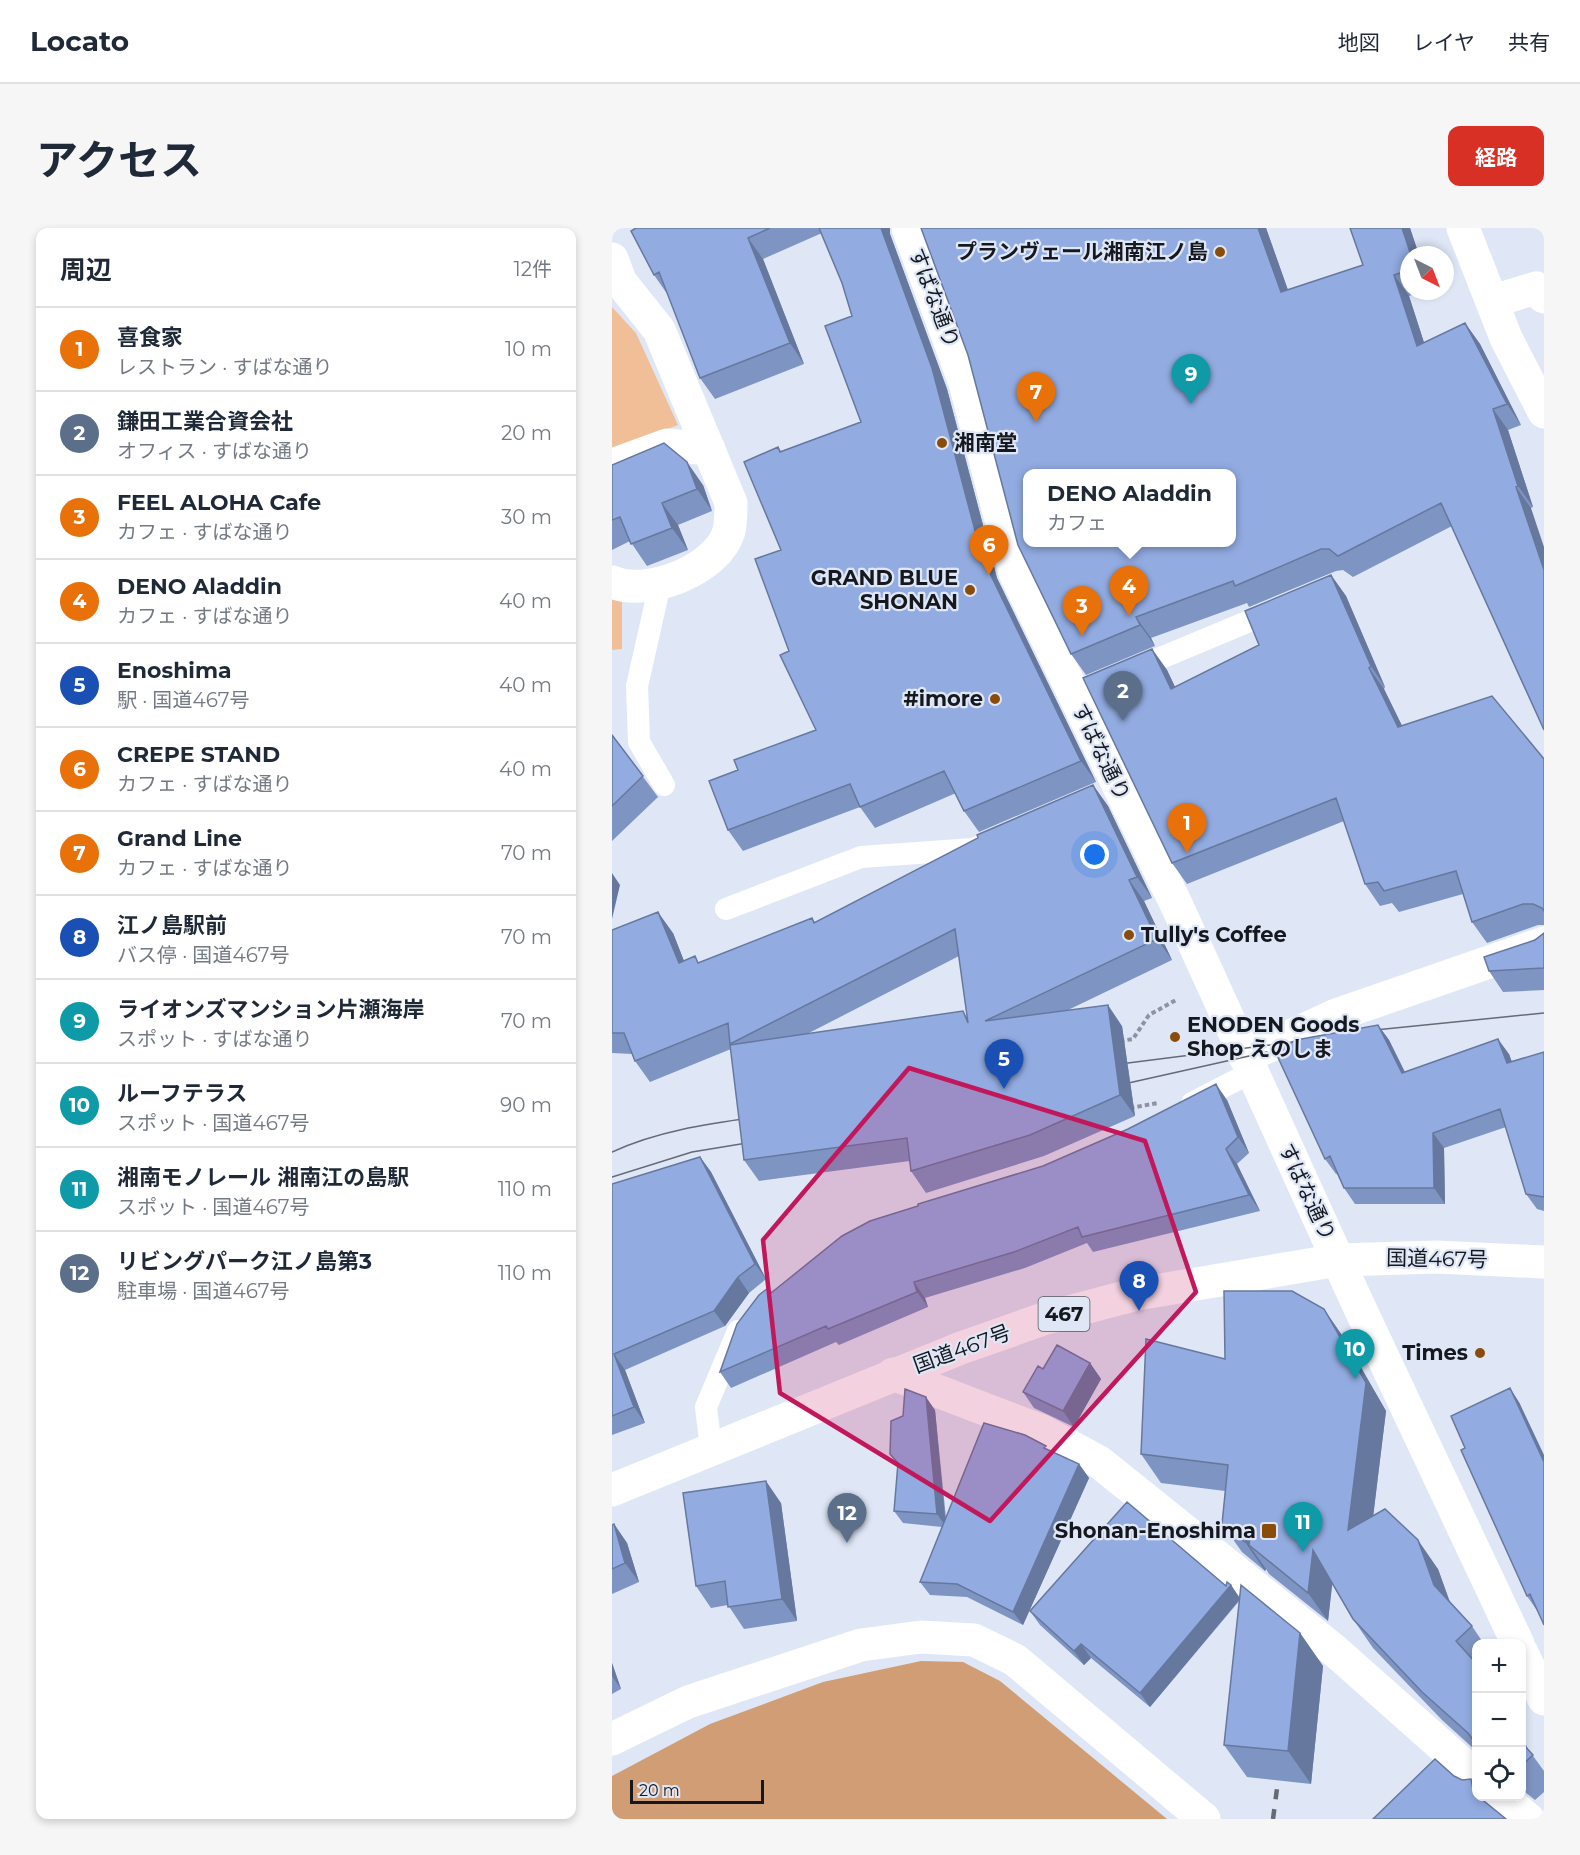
<!DOCTYPE html>
<html lang="ja">
<meta charset="utf-8">
<style>
body{margin:0;font-family:Montserrat,"Noto Sans JP",sans-serif;background:#f6f6f7;color:#1f2937}
.controls{position:absolute;right:18px;bottom:18px;display:grid;overflow:hidden;border-radius:12px;box-shadow:0 3px 9px #0003}
.controls button{width:54px;height:54px;display:grid;place-items:center;padding:0;border:0;border-bottom:2px solid #e0e1e3;background:#fff;color:#1f2937;font:30px sans-serif}
.compass{position:absolute;left:788px;top:18px;width:54px;height:54px;border-radius:50%;background:#fff;box-shadow:0 3px 9px #0003;rotate:138deg}
.scale{position:absolute;left:18px;bottom:15px;width:134px;box-sizing:border-box;padding-left:6px;border:3px solid #15181e;border-top:0;font-size:16px;line-height:21px;white-space:nowrap;color:#15181e;-webkit-text-stroke:4px #dfe7f7;paint-order:stroke}
.you{position:absolute;left:483px;top:627px;width:21px;height:21px;margin:-15px;border:4px solid #fff;border-radius:50%;background:#1a73e8;box-shadow:0 0 0 9px #1a73e833}
.badge{display:grid;place-items:center;width:39px;height:39px;border-radius:50%;background:#d93025;color:#fff;font-size:20px;font-weight:700}
.pin{position:absolute;translate:-50% -50px;filter:drop-shadow(0 2px 3px #0008)}
.pin::after{content:'';position:absolute;top:32px;width:21px;height:18px;background:inherit;clip-path:polygon(0 0,100% 0,50% 100%)}
.popup{position:absolute;left:411px;top:241px;width:213px;height:78px;box-sizing:border-box;display:grid;place-content:center;border-radius:12px;background:#fff;filter:drop-shadow(0 2px 4px #0005);font-size:20px;white-space:nowrap;color:#747a83}
.popup b{font-size:22px;color:#1f2937}
.popup::after{content:'';position:absolute;left:50%;top:100%;margin-left:-12px;border:12px solid transparent;border-top-color:#fff}
.list{margin:0;padding:0;list-style:none}
h2{display:flex;justify-content:space-between;align-items:center;height:78px;margin:0;padding:0 24px;font-size:26px}
h2 small{font-size:20px;font-weight:400;color:#747a83}
.list li{display:grid;grid-template-columns:39px 1fr auto;gap:18px;align-items:center;box-sizing:border-box;height:84px;padding:0 24px;border-top:2px solid #e0e1e3}
.list b{display:block;font-size:22px;white-space:nowrap}
.list p{margin:0;font-size:20px;white-space:nowrap;color:#747a83}
.list em{font-size:20px;font-style:normal;color:#747a83}
.icon{flex:none;width:33px;height:33px;fill:none;stroke:currentColor;stroke-width:2;stroke-linecap:round;stroke-linejoin:round}
.map{position:relative;flex:none;width:932px;height:1591px;overflow:hidden;border-radius:12px}
header{display:flex;align-items:center;gap:36px;box-sizing:border-box;height:84px;padding:0 30px;background:#fff;border-bottom:2px solid #e0e1e3}
header strong{font-size:28px}
nav{display:flex;gap:33px;margin-inline-start:auto;font-size:21px}
.intro{display:flex;align-items:center;justify-content:space-between;box-sizing:border-box;height:144px;padding:0 36px}
h1{margin:0;font-size:42px}
.button{padding:15px 27px;border-radius:12px;background:#d93025;color:#fff;font-size:21px;font-weight:700}
main{display:flex;gap:36px;padding:0 36px}
aside{flex:1;background:#fff;border-radius:12px;box-shadow:0 3px 9px #0003}
.map>svg:first-child{display:block}
.green{fill:#f0bf98}
.forest{fill:#d19d74}
.lines{fill:none;stroke-linecap:round;stroke-linejoin:round}
.path{stroke:#8d939f;stroke-width:4;stroke-dasharray:4.5 3;stroke-linecap:butt}
.service{stroke:#fff;stroke-width:22}
.minor{stroke:#fff;stroke-width:33}
.tertiary{stroke:#fff;stroke-width:33}
.trunk{stroke:#fff;stroke-width:33}
.tram{stroke:#656a74;stroke-width:1.5}
.rail{stroke:#656a74;stroke-width:4.5;stroke-dasharray:10 10;stroke-linecap:butt}
.wall{fill:#7e94c2;fill-rule:evenodd}
.shaded-wall{fill:#66789e}
.building{fill:#92ace2;stroke:#66789e;stroke-width:1.5;fill-rule:evenodd}
.marked{fill:#c2185b;fill-opacity:0.2;stroke:#c2185b;stroke-width:4.5;stroke-linejoin:round}
.poi-dot{fill:#894c0a;stroke:#dfe7f7;stroke-width:2}
.labels{text-anchor:middle;stroke-width:4.5;stroke-linejoin:round;paint-order:stroke}
.shield{fill:#dfe7f7;stroke:#52565f;stroke-width:1.5}
.shield-label{font-size:20px;font-weight:bold;fill:#15181e}
.poi-label{font-size:21px;font-weight:bold;fill:#15181e;stroke:#dfe7f7;text-anchor:end}
.street-label{font-size:21px;fill:#15181e;stroke:#dfe7f7}
</style>
<header>
<strong>Locato</strong>
<nav><a>地図</a><a>レイヤ</a><a>共有</a></nav>
</header>
<div class="intro"><h1>アクセス</h1><a class="button">経路</a></div>
<main>
<aside>
<h2>周辺<small>12件</small></h2>
<ul class="list">
<li><span class="badge" style="background:#e8710a">1</span><div><b>喜食家</b><p>レストラン · すばな通り</p></div><em>10 m</em></li>
<li><span class="badge" style="background:#5c6f8a">2</span><div><b>鎌田工業合資会社</b><p>オフィス · すばな通り</p></div><em>20 m</em></li>
<li><span class="badge" style="background:#e8710a">3</span><div><b>FEEL ALOHA Cafe</b><p>カフェ · すばな通り</p></div><em>30 m</em></li>
<li><span class="badge" style="background:#e8710a">4</span><div><b>DENO Aladdin</b><p>カフェ · すばな通り</p></div><em>40 m</em></li>
<li><span class="badge" style="background:#1a4fb4">5</span><div><b>Enoshima</b><p>駅 · 国道467号</p></div><em>40 m</em></li>
<li><span class="badge" style="background:#e8710a">6</span><div><b>CREPE STAND</b><p>カフェ · すばな通り</p></div><em>40 m</em></li>
<li><span class="badge" style="background:#e8710a">7</span><div><b>Grand Line</b><p>カフェ · すばな通り</p></div><em>70 m</em></li>
<li><span class="badge" style="background:#1a4fb4">8</span><div><b>江ノ島駅前</b><p>バス停 · 国道467号</p></div><em>70 m</em></li>
<li><span class="badge" style="background:#0f9aa8">9</span><div><b>ライオンズマンション片瀬海岸</b><p>スポット · すばな通り</p></div><em>70 m</em></li>
<li><span class="badge" style="background:#0f9aa8">10</span><div><b>ルーフテラス</b><p>スポット · 国道467号</p></div><em>90 m</em></li>
<li><span class="badge" style="background:#0f9aa8">11</span><div><b>湘南モノレール 湘南江の島駅</b><p>スポット · 国道467号</p></div><em>110 m</em></li>
<li><span class="badge" style="background:#5c6f8a">12</span><div><b>リビングパーク江ノ島第3</b><p>駐車場 · 国道467号</p></div><em>110 m</em></li>
</ul>
</aside>
<div class="map">
<svg width="932" height="1591" viewBox="0 0 932 1591">
<rect width="100%" height="100%" fill="#dfe7f7"/>
<path class="green" d="M0 79 24 105 66 197 0 222Z
M0 371 10 374V421L0 422Z"/>
<path class="forest" d="M309 1433 351 1434 388 1453 555 1591H0V1548L98 1496 211 1454Z"/>
<g class="lines">
<path class="path" d="M508 813 521 811 537 787 564 772
M518 880 546 875"/>
<path class="service" d="M48 356 25 458 27 514 52 557
M520 442 664 382
M114 681 249 629 361 621 372 616
M580 875 640 844
M99 1221 94 1179 126 1103"/>
<path class="minor" d="M296 0 353 155 403 345 565 678 745 1074 906 1416
M851 0 894 110 932 184
M0 31 8 53 47 102 119 275C119 284 119 294 117 303 106 342 35 369 0 354
M881 73 924 60 932 69
M0 237 55 217 97 221
M633 829 724 787 932 715
M281 1146 430 1203 487 1234 723 1423 864 1548
M909 1423 932 1471
M888 1568 916 1591"/>
<path class="tertiary" d="M0 1511 76 1474 249 1417 309 1409 362 1412 403 1432 592 1591"/>
<path class="trunk" d="M0 1262 349 1120 434 1090 525 1066 726 1032 825 1029 932 1034"/>
<path class="tram" d="M753 803 932 785
M500 837 697 812
M503 858 655 824
M0 924C45 903 95 896 144 889
M0 949 80 924 147 913"/>
<path class="rail" d="M661 1591 666 1553"/>
</g>
<path class="wall" d="M24 0H278V6L335 161 385 350 484 554 367 604 352 583 344 565 263 600 248 579 131 623 116 602 126 542 204 502 177 423 169 322 166 219 169 223 249 194 240 88 230 55 210 5 151 31 192 136 103 171 88 150 56 67 42 47Z
M309 0H654L676 62 751 37 738 0H798L807 27H797V63H812L797 68 812 115 853 95 868 116 909 197 896 202 921 279 919 280 840 298 741 349 731 342 724 343 637 379 635 375 539 410 543 418 474 447 459 426 356 127Z
M0 237 91 257 100 283 66 297 76 322 35 338 18 313 0 322Z
M719 347 734 368 773 459 772 461 790 498 932 531V697H926L875 715 860 694 851 666 787 684 780 675 768 678 753 656 732 593 575 656 560 635 540 421 555 442 563 459 647 417Z
M0 507 46 569 0 613Z
M481 557 496 578 540 670 532 673 560 732 456 782 510 798 523 888 432 928 314 965 299 943 298 933 147 953 132 932 119 821 38 854 23 833 20 826 0 825V702L61 705 72 733 88 735 200 690 203 694ZM347 728 356 791 351 783 195 806Z
M932 705V762L891 764 877 743Z
M766 797 777 812 793 844 897 826 900 834 932 824V983L925 981 914 966 894 899 832 920 833 976H743L732 960 725 946H724L713 931Z
M615 872 637 925 625 936 648 983 481 1024 475 1015 413 1040 313 1070 316 1079 227 1117 224 1114 119 1160 108 1144 159 1064 306 978 431 938Z
M88 929 99 944 154 1051 137 1065 113 1098 13 1142 33 1195 0 1207V956Z
M732 1110 774 1183 761 1288 826 1341 838 1374 860 1398 872 1416H864V1525L862 1521 830 1492 761 1420 741 1391 720 1355 716 1393 657 1346 654 1341 653 1343 630 1324 610 1296 613 1263 549 1255 529 1226 613 1131Z
M478 1135 489 1151 462 1199 422 1180 411 1164 431 1141Z
M898 1160 908 1176 926 1384 915 1368 853 1220Z
M323 1182 334 1290 437 1222 467 1236 477 1250 411 1397 355 1369 318 1367 308 1354 330 1299 291 1295 282 1283 286 1237 278 1226Z
M169 1275 185 1393 132 1401 116 1377 99 1380 84 1358Z
M2 1296 15 1315 27 1354 0 1366V1297Z
M619 1357 628 1370 688 1405 711 1438 699 1556 635 1549 612 1517 628 1372 538 1479 479 1430 472 1437 428 1397 418 1383 614 1358Z
M0 1435 9 1461 0 1466Z
M909 1505 916 1521 932 1543V1564L923 1572 909 1561Z"/>
<path class="shaded-wall" d="M269 0H278V6L335 161 385 350 484 554 469 533 370 329Z
M646 0H654L684 85 669 64Z
M790 0H798L807 27H799Z
M136 10 151 31 192 136 178 115Z
M782 47 797 68 820 139 805 118Z
M853 95 868 116 909 197 895 176Z
M881 181 896 202 921 279 906 258Z
M75 234 91 257 100 283 85 261Z
M904 259 919 280 932 319V342Z
M50 275 66 297 76 322 60 300Z
M719 347 734 368 773 459 759 438Z
M524 389 539 410 543 418 528 397Z
M540 421 555 442 574 482 559 461Z
M757 440 772 461 801 520 786 499Z
M481 557 496 578 540 670 525 649Z
M0 645 8 657 0 691Z
M517 652 532 673 560 732 545 711Z
M46 684 61 705 81 756 67 735Z
M496 777 510 798 523 888 508 867Z
M766 797 777 812 801 861 790 845Z
M886 811 897 826 906 851 895 835Z
M604 856 615 872 637 925 626 909Z
M821 905 832 920 833 976 822 960Z
M614 921 625 936 648 983 637 967Z
M88 929 99 944 154 1051 143 1036Z
M126 1049 137 1065 113 1098 102 1083Z
M302 1054 313 1070 316 1079 305 1064Z
M712 1081 732 1110 774 1183 756 1331 736 1302Z
M2 1126 13 1142 33 1195 22 1179Z
M478 1135 489 1151 462 1199 451 1183Z
M898 1160 908 1176 932 1227V1234Z
M314 1169 323 1182 334 1299 325 1286Z
M467 1236 477 1250 411 1397 401 1384Z
M154 1253 169 1275 185 1393 170 1371Z
M2 1296 15 1315 27 1354 13 1335Z
M638 1308 637 1317 654 1341 653 1343 633 1314Z
M806 1312 826 1341 842 1386 822 1357Z
M701 1322 721 1350 716 1393 696 1365Z
M619 1357 628 1371 538 1479 528 1465Z
M688 1405 711 1438 699 1556 676 1523Z
M469 1416 479 1430 472 1437 462 1423Z
M0 1435 9 1461 0 1448Z
M909 1505 917 1526 909 1515Z
M859 1551 864 1559V1566L861 1561Z"/>
<path class="building" d="M24 0H158L136 10 178 115 88 150 47 44 42 47 19 3Z
M207 0H269L320 140 370 329 469 533 352 583 332 543 248 579 238 556 116 602 97 553 126 542 122 532 204 502 168 427 177 423 143 331 169 322 132 234 166 219 168 224 249 194 213 98 240 88 230 55Z
M309 0H646L669 64 751 37 738 0H790L799 27H797V42L782 47 805 118 853 95 895 176 881 181 906 258 904 259 932 342V502L829 275 726 328 717 321H709L623 358 621 353 524 389 528 397 459 426 406 317 356 127ZM415 246H619V315H415Z
M52 215 75 234 85 261 50 275 60 300 19 316 8 289 0 292V237Z
M719 347 759 438 757 440 786 499 880 468 932 531V683L930 680 921 676H911L860 694 844 643 772 663 766 654 753 656 724 570 560 635 471 450 540 421 559 461 647 417 633 383Z
M0 507 31 548 0 578Z
M481 557 525 649 517 652 545 711 373 793 496 777 508 867 418 907 299 943 295 910 132 932 118 817 351 783 356 795 343 701 118 816 116 795 23 833 12 805H0V702L46 684 67 735 83 728 86 735 200 690 202 695 366 610 365 607Z
M932 705V740L877 743 872 729 923 712Z
M766 797 790 845 886 811 895 835 932 824V969L914 966 888 881 821 905 822 960H732L718 928 713 931 663 823 684 812Z
M604 856 626 909 614 921 637 967 470 1009 466 999 402 1024 302 1054 305 1064 216 1101 214 1098 108 1144 125 1096 147 1067 156 1060 159 1065 230 1008 258 993 306 978V976L431 938 516 901Z
M88 929 143 1036 126 1049 102 1083 2 1126 22 1179 0 1188V956Z
M612 1063H680L712 1081 754 1155 736 1302 773 1281 806 1312 822 1357 860 1398 844 1413 864 1435V1522H862V1513L856 1505 810 1464 741 1391 701 1322 696 1365 637 1317 638 1308 633 1314 610 1296 616 1237 529 1226 534 1111 613 1131Z
M445 1117 478 1135 451 1183 411 1164 426 1138 431 1141Z
M898 1160 932 1234V1397L918 1366 915 1368 849 1222 853 1220 839 1188Z
M293 1161 314 1169 325 1286 282 1283 286 1235 278 1226 279 1193 291 1188Z
M372 1195 413 1207 434 1218 432 1220 467 1236 401 1384 345 1356 308 1354Z
M154 1253 170 1371 116 1379 113 1353 84 1358 71 1265Z
M515 1274 614 1358 615 1354 619 1357 528 1465 469 1416 462 1423 418 1383Z
M2 1296 13 1335 0 1341V1297Z
M629 1357 688 1405 676 1523 612 1517Z
M909 1514 921 1527 909 1538Z
M823 1531 842 1548 850 1552 859 1551 861 1561 864 1566V1569H867L894 1591H761Z"/>
<path class="marked" d="M297 840 533 913 584 1064 378 1293 168 1165 151 1012Z"/>
<g class="poi-dot">
<circle cx="608" cy="24" r="6"/>
<circle cx="330" cy="215" r="6"/>
<circle cx="358" cy="362" r="6"/>
<circle cx="383" cy="471" r="6"/>
<circle cx="517" cy="707" r="6"/>
<circle cx="563" cy="809" r="6"/>
<circle cx="868" cy="1125" r="6"/>
<rect x="649" y="1295" width="16" height="16" rx="3"/>
</g>
<g class="labels">
<rect class="shield" x="426.5" y="1069" width="51" height="34" rx="4.5"/>
<g class="shield-label">
<text x="452" y="1093">467</text>
</g>
<g class="poi-label">
<text x="596" y="31">プランヴェール湘南江ノ島</text>
<text x="342" y="222" text-anchor="start">湘南堂</text>
<text x="346" y="357">GRAND BLUE<tspan x="346" dy="24">SHONAN</tspan></text>
<text x="371" y="478">#imore</text>
<text x="529" y="714" text-anchor="start">Tully's Coffee</text>
<text x="575" y="804" text-anchor="start">ENODEN Goods<tspan x="575" dy="24">Shop えのしま</tspan></text>
<text x="856" y="1132">Times</text>
<text x="644" y="1310">Shonan-Enoshima</text>
</g>
<g class="street-label">
<text transform="translate(322 70) rotate(69)" y="7">すばな通り</text>
<text transform="translate(489 524) rotate(64)" y="7">すばな通り</text>
<text transform="translate(695 964) rotate(65)" y="7">すばな通り</text>
<text transform="translate(825 1031) rotate(1)" y="7">国道467号</text>
<text transform="translate(350 1121) rotate(-20)" y="7">国道467号</text>
</g>
</g>
</svg>
<div class="controls">
<button>+</button>
<button>−</button>
<button><svg class="icon" aria-label="locate" viewBox="0 0 24 24"><circle cx="12" cy="12" r="6"/><path d="M12 2v4M12 18v4M2 12h4M18 12h4"/></svg></button>
</div>
<svg class="compass" viewBox="-18 -18 36 36"><path d="M0-13l5 13h-10z" fill="#e53935"/><path d="M0 13l5-13h-10z" fill="#747a83"/></svg>
<div class="scale">20 m</div>
<div class="you"></div>
<div class="pin badge" style="left:575px;top:625px;background:#e8710a">1</div>
<div class="pin badge" style="left:511px;top:493px;background:#5c6f8a">2</div>
<div class="pin badge" style="left:470px;top:408px;background:#e8710a">3</div>
<div class="pin badge" style="left:517px;top:388px;background:#e8710a">4</div>
<div class="popup"><b>DENO Aladdin</b>カフェ</div>
<div class="pin badge" style="left:392px;top:861px;background:#1a4fb4">5</div>
<div class="pin badge" style="left:377px;top:347px;background:#e8710a">6</div>
<div class="pin badge" style="left:424px;top:194px;background:#e8710a">7</div>
<div class="pin badge" style="left:527px;top:1083px;background:#1a4fb4">8</div>
<div class="pin badge" style="left:579px;top:176px;background:#0f9aa8">9</div>
<div class="pin badge" style="left:743px;top:1151px;background:#0f9aa8">10</div>
<div class="pin badge" style="left:691px;top:1324px;background:#0f9aa8">11</div>
<div class="pin badge" style="left:235px;top:1315px;background:#5c6f8a">12</div>
</div>
</main>
